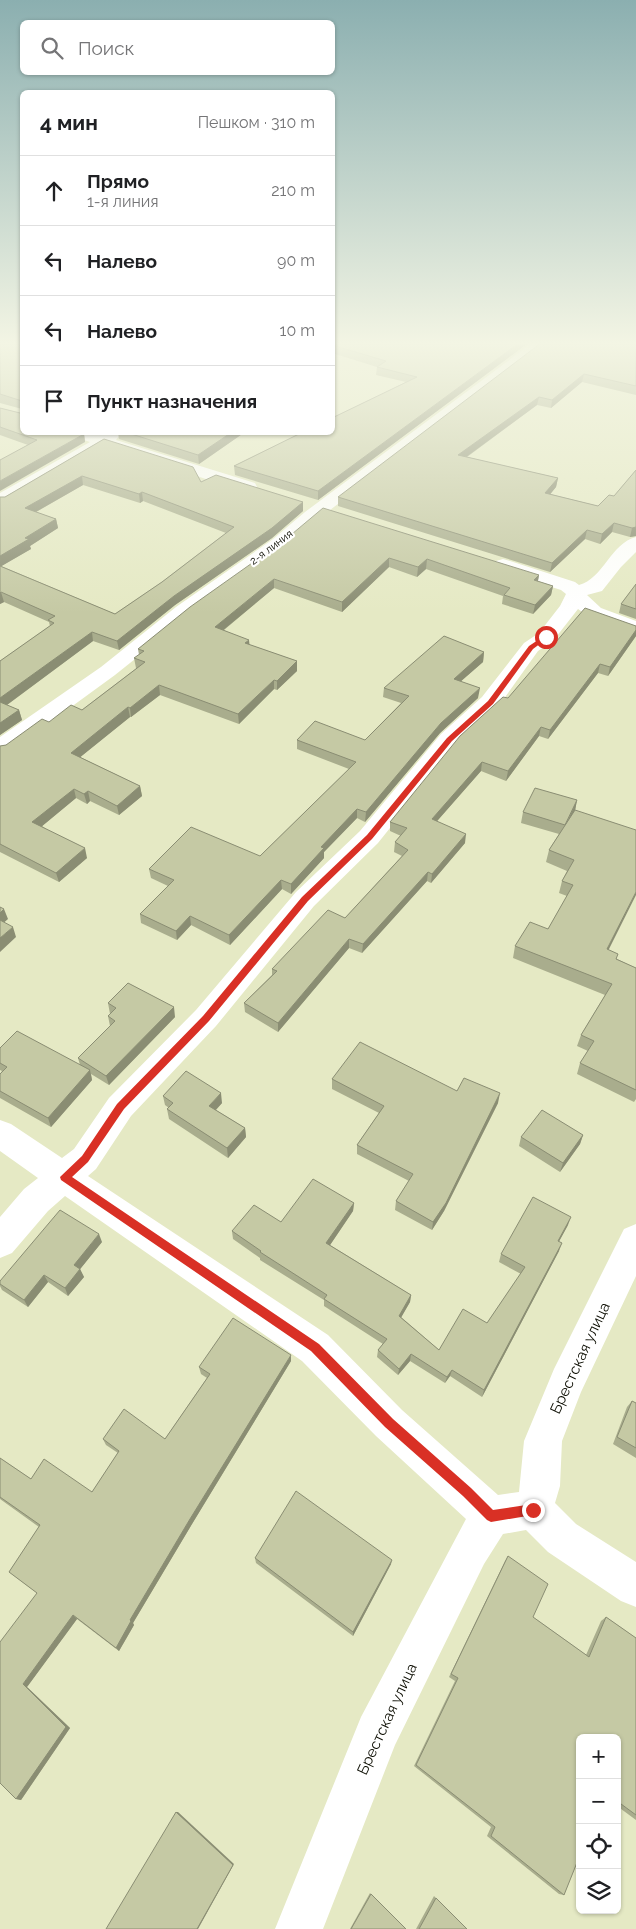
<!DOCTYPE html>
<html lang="ru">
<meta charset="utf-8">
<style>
body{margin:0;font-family:Raleway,sans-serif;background:#f6f6f6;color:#202124}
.controls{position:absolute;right:15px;bottom:15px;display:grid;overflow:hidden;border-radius:8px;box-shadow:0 1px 4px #0004}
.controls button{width:45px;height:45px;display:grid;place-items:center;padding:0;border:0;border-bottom:1px solid #e0e0e0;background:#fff;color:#202124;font:25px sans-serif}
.stop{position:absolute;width:15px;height:15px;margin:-11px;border:4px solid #d93025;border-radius:50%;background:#fff}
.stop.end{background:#d93025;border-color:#fff;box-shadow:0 1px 5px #0008}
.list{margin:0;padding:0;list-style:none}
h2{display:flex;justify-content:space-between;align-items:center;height:65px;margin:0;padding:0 20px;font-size:21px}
h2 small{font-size:16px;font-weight:400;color:#757577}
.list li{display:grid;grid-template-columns:32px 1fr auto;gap:15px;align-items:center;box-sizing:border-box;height:70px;padding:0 20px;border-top:1px solid #e0e0e0}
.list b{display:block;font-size:19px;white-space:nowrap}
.list p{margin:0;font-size:16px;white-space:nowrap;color:#757577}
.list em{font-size:16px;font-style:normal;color:#757577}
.icon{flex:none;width:28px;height:28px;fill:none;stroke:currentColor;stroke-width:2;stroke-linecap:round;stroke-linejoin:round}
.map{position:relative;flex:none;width:636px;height:1929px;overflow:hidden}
.search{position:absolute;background:#fff;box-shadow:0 1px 4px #0004;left:20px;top:20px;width:315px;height:55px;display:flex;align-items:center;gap:12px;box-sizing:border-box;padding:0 18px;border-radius:8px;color:#757577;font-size:19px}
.panel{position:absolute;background:#fff;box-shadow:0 1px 4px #0004;left:20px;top:90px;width:315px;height:345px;border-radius:8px}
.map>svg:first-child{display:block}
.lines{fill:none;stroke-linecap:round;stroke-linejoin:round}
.minor{fill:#fff;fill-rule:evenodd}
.wall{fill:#a9ad8d;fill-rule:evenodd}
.shaded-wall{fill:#8a8d73}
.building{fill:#c5c9a4;stroke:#8a8d73}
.route{fill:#d93025}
.labels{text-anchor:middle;stroke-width:4.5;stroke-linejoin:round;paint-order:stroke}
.far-street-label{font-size:11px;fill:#0c0d02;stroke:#fff}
.near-street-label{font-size:15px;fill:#0c0d02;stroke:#fff}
</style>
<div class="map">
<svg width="636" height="1929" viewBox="0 0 636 1929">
<rect width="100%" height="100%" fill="#e5e9c4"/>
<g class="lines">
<path class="minor" d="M532 343H548L317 520 285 547 190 615 115 675 8 753 0 755V737L101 667 176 607 273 539 305 512Z
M67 432H93L101 435 106 432 117 433 119 436 116 440 255 483 257 487 255 491H243L104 446 6 504 0 505V493L90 442 69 435Z
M636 537V552L621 567 602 591 587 595 601 608 636 621V634L592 619 578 609 553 641 538 651 498 707 457 744 378 843 314 906 216 1026 131 1116 96 1169 88 1176 328 1335 402 1410 498 1495 519 1492 524 1441 554 1369 624 1229 636 1224V1276L581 1392 562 1441 560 1486 555 1503 576 1524 636 1562V1607L621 1601 548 1552 526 1530 503 1534 484 1564 395 1745 323 1929H275L361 1717 466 1519 376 1436 302 1361 65 1196 48 1211 12 1253 0 1258V1217L24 1189 38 1178 0 1151V1120L11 1124 62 1158 74 1149 109 1098 196 1010 296 892 360 831 441 734 482 697 524 643 539 633 560 606 566 594 561 590 496 569 494 565 496 561 503 559 510 561 575 582 579 585C603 579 611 543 636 537Z"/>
</g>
<path class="wall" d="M22 343V432L84 434 85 442 28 445 0 435V408L20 413 22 412V409L0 403V345Z
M332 343H528L318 500 235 475 234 466 406 382 376 375 377 367 332 353Z
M636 343V395L582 382 551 408 537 405 467 457 558 478 556 487 550 494 598 506 614 496 636 470V536L630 537 612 532 600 544 585 539 550 572 338 506V497Z
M118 432H245L199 464 119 439Z
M104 439 201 482 303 502V511L272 538 175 605 119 650 93 641 7 705 19 710 22 720 0 735V661L50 626 49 622 4 602 0 604V497H5ZM83 485 140 503 143 501 226 533 162 582 115 614 1 566 31 549 30 546 58 528 56 519 36 512Z
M286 539 539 575 538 581 553 586 551 595 533 614 502 604 503 596 426 569 417 577 389 567 342 612 274 588 224 630 250 645 297 661V671L277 690 274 689 239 724 160 695 131 717H130L80 757 140 786 142 796 119 815 90 801 87 804 76 798 42 826 87 858 59 882 0 852V746L6 745 49 722 82 710 137 668H136L134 658 139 655 138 649Z
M636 584V619L619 613 621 604Z
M636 626V636L608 676 598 673 548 739 539 736 506 781 481 771 437 821 465 843 431 883 427 881 362 953 349 948 278 1032 245 1012 244 1003 272 975V969L345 918 402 856 394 852 395 842 401 836 390 831V822L508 698Z
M484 652 483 662 460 682 478 698 440 733 365 822 357 818 324 852V858L291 894 282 889 230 945 191 925 177 940 141 923 140 914 168 886 151 878 149 869 260 856 349 769 297 749V740H365L401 703 383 697 384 688Z
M577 800 575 810 609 950 617 959 636 968V1099L634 1102 577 1074 580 1063 588 1051 577 1046 581 1035 605 995 513 958 515 946 548 929 567 896 559 893 562 881 567 871 546 862 549 850 559 834 521 823 523 812Z
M108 1003 175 1017 109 1085 91 1074 92 1080 51 1127 0 1098V1074L2 1071 0 1070V1048L80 1065 78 1058 110 1026 108 1016 110 1014Z
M332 1079 457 1091 498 1103 444 1211 432 1230 395 1210 396 1201 409 1181 357 1154V1145L379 1113 332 1089Z
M163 1096 222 1103 216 1110 245 1128 246 1137 228 1158 169 1119 167 1109 169 1108 165 1105Z
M583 1135 580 1144 560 1172 519 1146 521 1137Z
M354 1203 353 1211 330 1245 411 1295 410 1302 401 1317 439 1350 487 1323 521 1274 499 1262 501 1254 568 1225 559 1241V1251L482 1397 450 1376 445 1383 410 1361 398 1375 377 1357 378 1350 383 1344 324 1306V1300L260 1260V1258L233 1239 232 1231 281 1222Z
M102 1242 80 1269 84 1277 68 1296 48 1282 28 1307 2 1290 0 1286V1281Z
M291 1361 192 1524 133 1623 134 1625 119 1651 77 1619 27 1687 70 1728 21 1800 16 1799 37 1593 9 1572 39 1527 0 1499V1458L31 1479 92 1492 118 1453 106 1445 103 1439H165L207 1378 201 1374 199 1367Z
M632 1401 636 1403V1458L613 1444 627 1407Z
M508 1556 533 1617 586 1655 601 1621 606 1617 636 1638V1820L617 1806V1738L564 1895 559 1894 487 1836 491 1827 414 1766 455 1681 449 1677 505 1561Z
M255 1558 391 1564 353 1636 256 1563Z
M370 1893 406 1929H350Z
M434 1896 467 1929H416Z"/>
<path class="shaded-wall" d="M519 343H528L318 500V491Z
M584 374 582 382 551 408 552 400Z
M539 397 537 405 458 463V455Z
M232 432H245L199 464 198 455Z
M84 434 85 442 0 491V481Z
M82 476 83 485 27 517 25 508Z
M558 478 556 487 544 502 545 493Z
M142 492 143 501 140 503 139 494Z
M303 502V511L272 538 175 605 119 650 117 641 174 596Z
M56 519 58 528 30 546 31 549 0 567V556L25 538Z
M614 523 612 532 600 544 602 534Z
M636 527V536L630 537 632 528Z
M587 530 585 539 550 572 552 563Z
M389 558V567L342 612V602Z
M427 559 426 569 417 577 418 567Z
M539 575 537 585 534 580Z
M274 579V588L216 636 215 627Z
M553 586 551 595 533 614 535 605Z
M1 592 4 602 0 604V593Z
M636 630V636L608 676 610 667Z
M92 632 93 641 0 710V698Z
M249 640 250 649 245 643Z
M484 652 483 662 452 689 454 679Z
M297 661V671L277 690V681Z
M600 664 598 673 548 739 550 730Z
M274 680V689L239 724 238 714Z
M159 685 160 695 131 717 130 708Z
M480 688 478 698 440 733 365 822 366 812 441 723Z
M128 707 130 717 73 763 71 753Z
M19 710 22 720 0 735V723Z
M541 727 539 736 506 781 508 771Z
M482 762 481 771 431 828 432 819Z
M140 786 142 796 119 815 117 806Z
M74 789 76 798 35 832 32 822Z
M88 791 90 801 87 804 84 794Z
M577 800 575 811 566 825Z
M357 809V818L324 852V858L291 894V884L321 847Z
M466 834 465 843 431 883 432 874Z
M85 848 87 858 59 882 56 873Z
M428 872 427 881 362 953 363 944Z
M281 880 282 889 230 945 229 935Z
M636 892V895L603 961 607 949Z
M4 909 8 919 0 926V913Z
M190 916 191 925 177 940 176 931Z
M13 927 16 937 0 952V938Z
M349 939V948L278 1032V1023Z
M174 1007 175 1017 109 1085 106 1076Z
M90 1070 92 1080 51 1127 48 1118Z
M221 1093 222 1103 211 1115 209 1106Z
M500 1093 498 1103 444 1211 432 1230 433 1222Z
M245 1128 246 1137 228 1158 227 1148Z
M583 1135 580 1144 560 1172 563 1163Z
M354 1203 353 1211 326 1251V1243Z
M571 1217 568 1225 555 1249 558 1241Z
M99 1234 102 1242 77 1273 74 1265Z
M562 1243 559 1251 482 1397 484 1390Z
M80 1269 84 1277 68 1296 65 1288Z
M44 1275 48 1282 28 1307 24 1300Z
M411 1295 410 1302 398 1323 399 1316Z
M411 1354 410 1361 398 1375 399 1369Z
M291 1355V1361L192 1524 133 1623 134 1625 119 1651 116 1648 130 1620 190 1519Z
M452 1370 450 1376 445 1383 447 1377Z
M392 1560 391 1564 353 1636V1632Z
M73 1615 77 1619 27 1687 70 1728 21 1800 16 1799 23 1684Z
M176 1812H178L234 1864 198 1929H197Z"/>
<path class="building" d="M3 343H22V432H80L84 434 0 481V460L37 440 0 427V408L20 413 22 412V401L0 394V345Z
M332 343H519L318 491 234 466 303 432H332V418L417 377 377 367 386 361 332 345Z
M541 343H636V386L584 374 552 400 539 397 458 455 558 478 545 493 598 506 609 495 614 496 636 470V527L632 528 614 523 602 534 587 530 552 563 338 497Z
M125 432H232L198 455Z
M104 439 193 467 201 482 216 475 303 502 272 528 174 596 117 641 92 632 0 698V661L54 623 48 620 55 616 1 592 0 593V566L115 614 162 582 234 527 142 492 139 494 82 476 25 508 56 519 25 538 29 539 0 556V497H5Z
M323 508 539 575 534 580 553 586 535 605 504 595 510 588 427 559 418 567 389 558 342 602 274 579 215 627 249 640 245 643 297 661 277 681 274 680 238 714 159 685 130 708 128 707 71 753 140 786 117 806 88 791 84 794 74 789 32 822 85 848 56 873 0 844V746L6 745 42 719 49 722 71 705 82 710 145 662 134 658 144 651 138 649 190 607 286 539Z
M636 584V609L621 604Z
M585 608 636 626V630L610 667 600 664 550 730 541 727 508 771 482 762 432 819 466 834 432 874 428 872 363 944 349 939 278 1023 244 1003 277 971 272 969 328 910 345 918 408 850 395 842 407 828 390 822 460 736 503 697 508 698Z
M444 636 484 652 454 679 480 688 441 723 366 812 357 809 321 847 324 848 291 884 281 880 229 935 190 916 176 931 140 914 174 880 149 869 191 827 260 856 356 762 297 740 315 721 365 740 409 696 384 688Z
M0 702 19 710 0 723Z
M535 788 577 800 565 825 523 812Z
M575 810 636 830V892L607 949 618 954 616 959 636 968V1090L580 1063 594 1041 581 1035 612 984 515 946 530 922 548 929 573 885 562 881 574 860 549 850Z
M0 907 4 909 0 913Z
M0 920 13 927 0 938Z
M128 983 174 1007 106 1076 78 1058 115 1021 108 1016 116 1008 108 1003Z
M17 1031 90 1070 48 1118 0 1091V1074L7 1067 0 1063V1048Z
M360 1042 457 1091 464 1078 500 1093 446 1203 433 1222 396 1201 413 1174 357 1145 384 1106 332 1079Z
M186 1071 221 1093 209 1106 245 1128 227 1148 167 1109 173 1103 163 1096Z
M542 1110 583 1135 563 1163 521 1137Z
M313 1179 354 1203 326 1243 411 1295 399 1316 439 1350 463 1309 487 1323 525 1267 501 1254 533 1197 571 1217 558 1241 562 1243 484 1390 452 1370 447 1377 411 1354 399 1369 378 1350 387 1339 324 1299 327 1295 260 1252 261 1251 232 1231 254 1205 281 1222Z
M60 1210 99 1234 74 1265 80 1269 65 1288 44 1275 24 1300 0 1284V1281Z
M233 1318 291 1355 190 1519 130 1620 131 1621 116 1648 73 1615 23 1684 66 1727 16 1799 0 1783V1642L37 1593 9 1572 40 1525 0 1497V1458L31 1479 44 1459 92 1492 119 1451 103 1439 124 1409 165 1439 210 1374 199 1367Z
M632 1401 636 1403V1448L617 1437Z
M296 1491 392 1560 353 1632 255 1558Z
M508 1556 548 1584 533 1617 589 1657 606 1617 636 1638V1815L617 1801V1738H580V1855L564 1895 491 1836 495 1827 416 1765 458 1678 451 1674Z
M176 1812 233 1865 197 1929H106Z
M371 1894 406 1929H351Z
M436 1898 467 1929H419Z"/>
<linearGradient id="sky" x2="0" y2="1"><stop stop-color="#8bafb0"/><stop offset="0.56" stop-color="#f3f5e4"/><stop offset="1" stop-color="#f3f5e4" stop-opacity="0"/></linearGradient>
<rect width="636" height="613" fill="url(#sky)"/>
<path class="route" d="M544 636 549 637 533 649 493 704 452 741 372 839 308 901 209 1021 124 1109 88 1162 72 1177 319 1344 393 1419 471 1488 493 1510 533 1504 537 1505 539 1510 537 1514 533 1515 491 1522 487 1520 463 1496 385 1427 311 1351 61 1180 60 1177 82 1156 117 1104 203 1016 302 897 367 835 447 738 488 701 529 646Z"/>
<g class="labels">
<g class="far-street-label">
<text transform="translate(271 547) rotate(-37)" y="4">2-я линия</text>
</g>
<g class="near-street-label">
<text transform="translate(580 1358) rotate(-65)" y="5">Брестская улица</text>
<text transform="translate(387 1719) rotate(-65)" y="5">Брестская улица</text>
</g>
</g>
</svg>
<div class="controls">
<button>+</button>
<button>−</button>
<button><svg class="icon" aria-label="locate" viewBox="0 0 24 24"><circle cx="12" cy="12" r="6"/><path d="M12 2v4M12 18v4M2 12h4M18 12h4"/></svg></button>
<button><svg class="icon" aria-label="layers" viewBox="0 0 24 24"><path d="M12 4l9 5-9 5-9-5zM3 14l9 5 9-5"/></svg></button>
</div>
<div class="stop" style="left:546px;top:637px"></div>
<div class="stop end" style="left:533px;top:1510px"></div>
<div class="search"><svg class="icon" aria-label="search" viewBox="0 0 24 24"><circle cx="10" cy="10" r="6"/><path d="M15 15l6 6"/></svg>Поиск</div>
<section class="panel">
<h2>4 мин<small>Пешком · 310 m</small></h2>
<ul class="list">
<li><svg class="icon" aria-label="ahead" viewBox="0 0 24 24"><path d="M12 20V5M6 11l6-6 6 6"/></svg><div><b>Прямо</b><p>1-я линия</p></div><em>210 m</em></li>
<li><svg class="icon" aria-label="left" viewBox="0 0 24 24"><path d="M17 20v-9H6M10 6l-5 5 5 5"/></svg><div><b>Налево</b></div><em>90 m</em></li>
<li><svg class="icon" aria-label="left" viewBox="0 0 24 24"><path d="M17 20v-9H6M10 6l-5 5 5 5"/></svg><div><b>Налево</b></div><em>10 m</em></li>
<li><svg class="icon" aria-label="arrive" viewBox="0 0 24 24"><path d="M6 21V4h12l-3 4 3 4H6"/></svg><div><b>Пункт назначения</b></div></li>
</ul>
</section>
</div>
